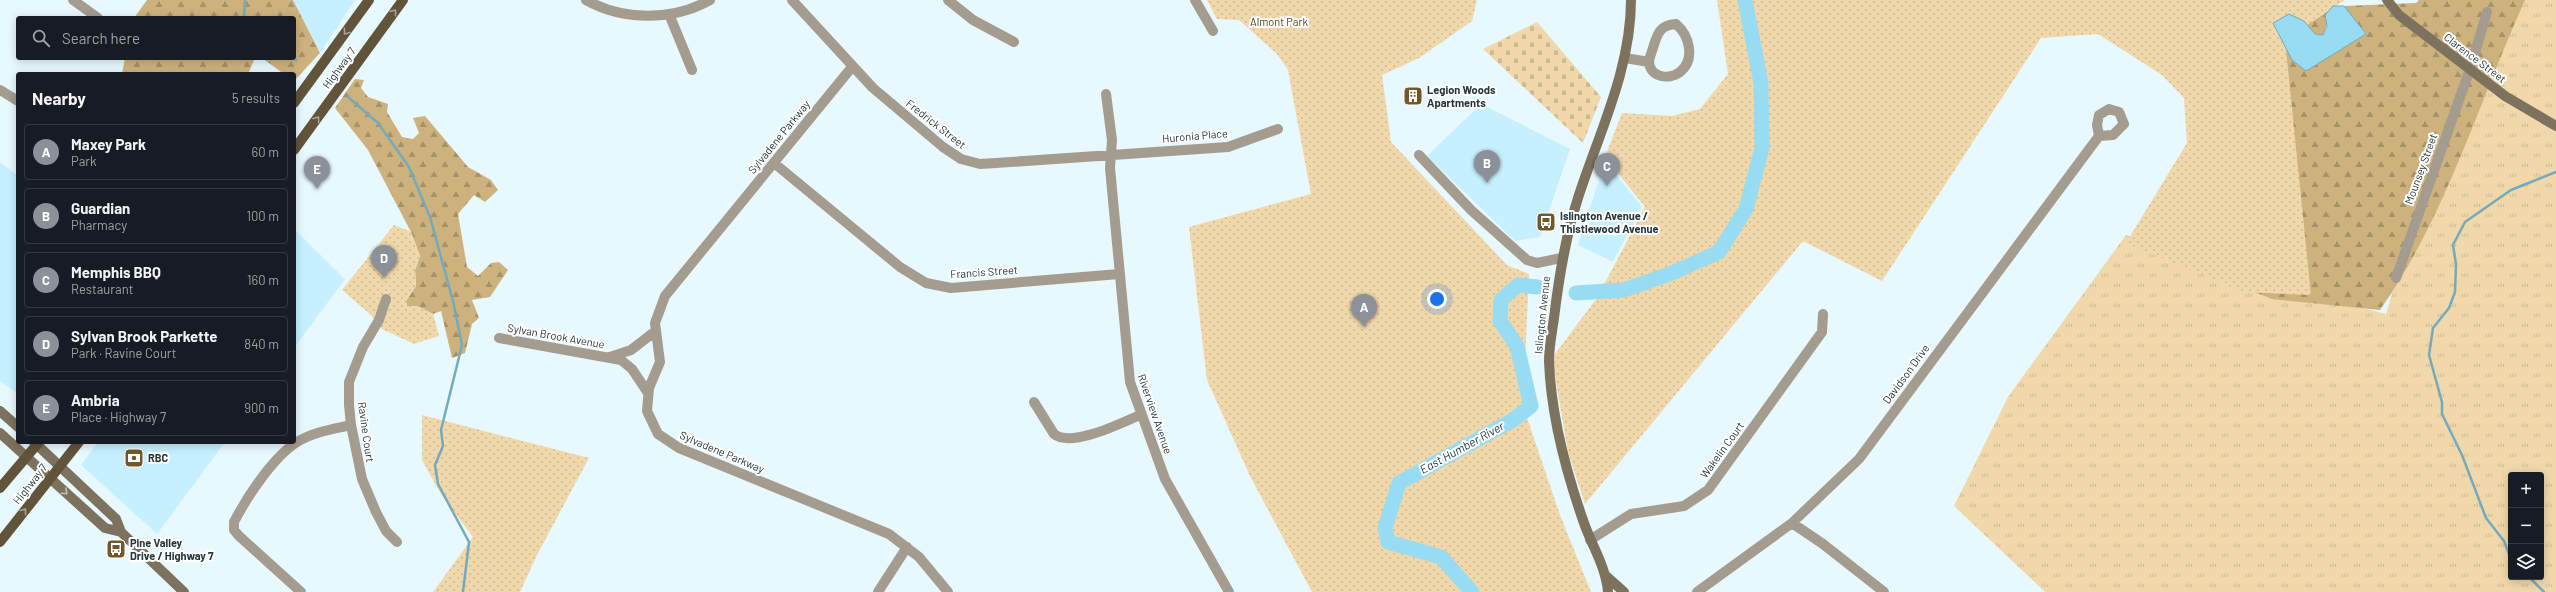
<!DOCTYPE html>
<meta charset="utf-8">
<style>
body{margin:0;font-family:Barlow,sans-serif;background:#242831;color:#f1f3f6}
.controls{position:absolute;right:12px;bottom:12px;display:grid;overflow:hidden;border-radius:4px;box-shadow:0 2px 10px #0003}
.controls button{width:36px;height:36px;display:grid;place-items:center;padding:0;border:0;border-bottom:1px solid #363941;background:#171b24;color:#f1f3f6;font:20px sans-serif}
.you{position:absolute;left:1437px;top:299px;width:14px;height:14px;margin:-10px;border:3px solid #fff;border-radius:50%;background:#1a73e8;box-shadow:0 0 0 6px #1a73e833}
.badge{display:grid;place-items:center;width:26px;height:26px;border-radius:50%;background:#8c9099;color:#fff;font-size:13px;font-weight:700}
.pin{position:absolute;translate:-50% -33px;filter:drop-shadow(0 1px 2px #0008)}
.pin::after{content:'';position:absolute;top:21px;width:14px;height:12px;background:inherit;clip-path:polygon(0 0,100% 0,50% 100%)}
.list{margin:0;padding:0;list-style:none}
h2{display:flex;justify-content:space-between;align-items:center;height:52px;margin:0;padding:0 16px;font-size:17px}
h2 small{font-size:13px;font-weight:400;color:#9ea1a6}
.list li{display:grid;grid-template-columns:26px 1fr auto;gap:12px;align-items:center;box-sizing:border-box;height:56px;margin:0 8px 8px;padding:0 8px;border:1px solid #363941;border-radius:4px}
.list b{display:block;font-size:15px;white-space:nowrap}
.list p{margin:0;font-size:13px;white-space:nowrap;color:#9ea1a6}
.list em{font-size:13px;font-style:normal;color:#9ea1a6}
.icon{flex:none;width:22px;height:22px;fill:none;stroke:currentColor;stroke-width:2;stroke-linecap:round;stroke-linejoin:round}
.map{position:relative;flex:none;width:2556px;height:592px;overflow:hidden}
.search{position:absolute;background:#171b24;box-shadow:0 2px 10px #0003;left:16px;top:16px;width:280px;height:44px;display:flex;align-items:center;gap:10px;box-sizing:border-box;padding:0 14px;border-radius:4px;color:#9ea1a6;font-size:15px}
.panel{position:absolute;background:#171b24;box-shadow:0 2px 10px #0003;left:16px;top:72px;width:280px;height:372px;border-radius:4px}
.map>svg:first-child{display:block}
.built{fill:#c6f0ff}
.grass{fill:url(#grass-tufts);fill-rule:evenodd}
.forest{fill:url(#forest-firs)}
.cemetery{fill:url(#cemetery-stones)}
.park{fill:url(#park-dots)}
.water{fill:#97dcf3;stroke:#75aabc}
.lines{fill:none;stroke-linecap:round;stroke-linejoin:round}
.stream{stroke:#75aabc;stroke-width:2.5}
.river{stroke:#97dcf3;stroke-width:15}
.street{stroke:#a49c8e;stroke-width:10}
.secondary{stroke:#7d725d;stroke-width:10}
.primary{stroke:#62543b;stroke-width:10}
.oneway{stroke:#a9a193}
.oneway2{stroke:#c4c0b6}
.labels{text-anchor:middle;stroke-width:4;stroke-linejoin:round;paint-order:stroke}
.park-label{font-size:11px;fill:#57431a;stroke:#fff}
.street-label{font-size:11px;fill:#25373c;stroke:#fff}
.poi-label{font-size:11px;font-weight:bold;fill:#25373c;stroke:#fff;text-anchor:start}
.water-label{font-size:12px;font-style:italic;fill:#173842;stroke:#fff}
</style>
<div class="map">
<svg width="2556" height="592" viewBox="0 0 2556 592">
<defs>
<pattern id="grass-tufts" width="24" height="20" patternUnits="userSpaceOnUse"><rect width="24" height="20" fill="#f0d8ab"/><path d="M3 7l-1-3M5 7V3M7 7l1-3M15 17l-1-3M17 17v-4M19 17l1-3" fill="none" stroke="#ceba94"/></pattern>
<pattern id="forest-firs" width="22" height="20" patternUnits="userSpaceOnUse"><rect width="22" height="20" fill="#cdb27d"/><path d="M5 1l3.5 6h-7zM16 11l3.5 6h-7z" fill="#a69268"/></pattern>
<pattern id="cemetery-stones" width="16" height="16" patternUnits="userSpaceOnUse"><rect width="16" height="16" fill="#f0d8ab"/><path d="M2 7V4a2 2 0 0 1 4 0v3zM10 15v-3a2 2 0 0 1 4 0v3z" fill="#ceba94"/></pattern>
<pattern id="park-dots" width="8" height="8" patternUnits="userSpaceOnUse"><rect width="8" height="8" fill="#f0d8ab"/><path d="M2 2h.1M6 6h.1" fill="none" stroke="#ceba94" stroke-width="1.8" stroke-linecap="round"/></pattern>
</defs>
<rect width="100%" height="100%" fill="#e7f8fe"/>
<path class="built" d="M293 0H355L320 53Z
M1481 104 1570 149 1540 237 1515 241 1427 156Z
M1605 161 1642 207 1613 262 1578 245Z
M0 162 18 176V394L0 381Z
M294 229 345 279 294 348Z
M98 442H225L157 534 81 465Z"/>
<path class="grass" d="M2477 0H2556V592H2045L1954 506 2008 397 2126 235 2271 284 2386 314ZM2511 475H2541V577H2511Z"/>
<path class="forest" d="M147 0H293L320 53 294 81V74H284L262 58H294V18H134Z
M2297 0 2333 6 2323 35 2315 34 2304 21 2292 60 2366 34 2344 6 2416 3 2419 0H2525C2478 104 2446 216 2380 310L2272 299 2155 252Z
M125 58H255L248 74H122Z
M355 79 364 80 361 88 368 97 388 104 387 112 402 137 413 139 419 133 413 118 425 116 468 167 491 180 498 190 485 202 474 195 458 214 467 267 478 276 491 263 499 262 508 270 490 297 472 300 479 318 472 324 465 353 452 358 441 311 433 314 417 306H407L406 301 416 286 415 270 420 256 411 232 368 150 335 108Z"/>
<path class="cemetery" d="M1537 22 1601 97 1583 143 1483 49Z"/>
<path class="park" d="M1207 0H1477L1472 21 1419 58 1382 75 1391 142 1507 265 1529 274 1523 406 1560 515 1591 592H1312L1250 476 1207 380 1189 227 1311 194 1288 70 1277 54 1239 20 1217 19Z
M1717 0H2345L2285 40 2311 295 2243 292 2126 243 2187 143 2184 98 2162 75 2098 34 2041 38 1882 281 1803 241 1585 504 1568 452 1552 358 1597 298 1645 207 1605 157 1622 113 1672 116 1700 109 1728 74Z
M394 225 411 232 420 256 415 270 416 286 406 301 407 306H417L433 314 439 336 414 344 382 329 370 314 342 290Z
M422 415 589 458 537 555 520 592H433L473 537 442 496 422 460Z"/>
<path class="water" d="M2333 6H2344L2366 34 2306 71 2292 60 2273 23 2289 14 2304 21 2315 34 2323 35 2327 26 2325 15Z"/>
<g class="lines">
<path class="stream" d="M244 18 245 0
M292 58 296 60
M348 97 378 123 409 167 430 217 453 301 462 345 441 430 443 446 435 465 438 484 469 542 463 592
M2511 559 2504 541 2486 518 2462 455 2442 414V402L2429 355 2433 328 2449 308 2455 292 2456 264 2453 245 2465 222 2511 190 2556 172
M2529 577 2544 592"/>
<path class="river" d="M1576 293 1624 290 1672 273 1719 252 1746 209 1762 148 1761 83 1745 0
M1472 592 1441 557 1388 542 1385 528 1399 483 1513 420 1531 406 1517 346 1500 321 1501 300 1518 285 1537 287"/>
<path class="street" d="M73 0 98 18
M586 0C624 21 672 21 710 0
M792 0 873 88 943 147 961 159 980 164 996 163 1228 147 1278 129
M948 0 973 20 1014 42
M1195 0 1213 31
M669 14 692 70
M1676 24C1689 35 1696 59 1680 72 1670 80 1650 78 1649 62 1649 59 1651 54 1652 51 1657 36 1658 25 1676 24Z
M1625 58 1649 62
M852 67 665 296 655 323 660 362 649 388 647 411 658 434 679 448 889 534 919 557 948 592
M0 90 18 101
M1106 94 1112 140 1110 168 1113 200 1130 382 1165 479 1229 592
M1419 155 1471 210 1527 260 1537 263 1561 258
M774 163 900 267 926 283 951 288 1119 274
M2396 278 2470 69 2487 12
M386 299 379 320 363 347 349 382V405L351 425 362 479 376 512 386 531 397 542
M499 338 621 360 632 369 648 393
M610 357 631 350 653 333H656
M1034 402 1054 434C1072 448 1121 423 1140 415
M1792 523 1823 544 1884 592
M1590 540 1631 514 1684 506 1708 490 1822 332 1823 314
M301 592 239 536 234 530V522C247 497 273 457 297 442 313 432 333 429 351 425
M878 592 907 547
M1697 592 1792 523 1859 459 2099 136 2097 125 2099 115 2109 109 2119 112 2124 124 2113 135 2099 136"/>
<path class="secondary" d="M2387 0 2399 15 2505 96 2556 126
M0 411 18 427
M0 433 105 528 121 532
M34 442 116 519 121 532 184 592
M1606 576 1624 592
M1608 592C1606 567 1592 546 1584 523 1566 472 1551 416 1549 361 1549 347 1552 332 1554 318 1559 277 1565 238 1578 198 1599 133 1631 69 1631 0"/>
<path class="primary" d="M294 103 369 0
M294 150 403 0
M0 488 39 442
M0 542 79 442"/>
</g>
<defs><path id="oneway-chevron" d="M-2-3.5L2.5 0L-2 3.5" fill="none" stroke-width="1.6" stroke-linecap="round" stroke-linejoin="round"/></defs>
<g class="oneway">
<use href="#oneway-chevron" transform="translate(394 12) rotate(-53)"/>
<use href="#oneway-chevron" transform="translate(346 32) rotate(126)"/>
<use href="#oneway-chevron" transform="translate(317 119) rotate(-54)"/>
<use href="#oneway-chevron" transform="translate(24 511) rotate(-52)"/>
</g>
<use class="oneway2" href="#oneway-chevron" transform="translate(65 492) rotate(43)"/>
<defs>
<g id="building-square" transform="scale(1)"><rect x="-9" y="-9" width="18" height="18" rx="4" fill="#705829" stroke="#fff"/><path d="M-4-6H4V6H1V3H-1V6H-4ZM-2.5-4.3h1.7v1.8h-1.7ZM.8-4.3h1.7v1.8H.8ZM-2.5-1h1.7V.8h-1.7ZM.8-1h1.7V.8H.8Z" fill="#fff"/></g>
<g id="bus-square" transform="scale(1)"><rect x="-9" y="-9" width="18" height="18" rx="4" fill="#705829" stroke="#fff"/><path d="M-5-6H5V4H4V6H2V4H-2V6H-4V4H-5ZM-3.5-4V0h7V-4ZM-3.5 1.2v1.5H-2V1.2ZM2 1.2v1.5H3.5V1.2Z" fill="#fff"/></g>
<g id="bank-square" transform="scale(1)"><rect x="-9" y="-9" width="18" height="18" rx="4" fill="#705829" stroke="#fff"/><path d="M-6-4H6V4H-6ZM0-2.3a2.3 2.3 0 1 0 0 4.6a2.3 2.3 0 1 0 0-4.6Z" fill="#fff"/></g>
</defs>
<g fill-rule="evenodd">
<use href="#building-square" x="1413" y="96"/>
<use href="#bus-square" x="1546" y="222"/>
<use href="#bank-square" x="134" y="458"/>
<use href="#bus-square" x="116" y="549"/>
</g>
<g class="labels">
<g class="park-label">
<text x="1279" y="26">Almont Park</text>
</g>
<g class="street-label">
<text transform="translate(2475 58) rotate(37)" y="4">Clarence Street</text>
<text transform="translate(339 68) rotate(-54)" y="4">Highway 7</text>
<text transform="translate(936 124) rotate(38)" y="4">Fredrick Street</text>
<text transform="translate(1195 136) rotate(-5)" y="4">Huronia Place</text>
<text transform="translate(779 137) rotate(-51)" y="4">Sylvadene Parkway</text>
<text transform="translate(2421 169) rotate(-70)" y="4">Mounsey Street</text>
<text transform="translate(984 272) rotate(-4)" y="4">Francis Street</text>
<text transform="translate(1542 315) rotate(-84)" y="4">Islington Avenue</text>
<text transform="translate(556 336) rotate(10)" y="4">Sylvan Brook Avenue</text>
<text transform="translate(1906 374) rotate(-54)" y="4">Davidson Drive</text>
<text transform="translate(1155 414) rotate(71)" y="4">Riverview Avenue</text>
<text transform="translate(366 432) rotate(82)" y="4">Ravine Court</text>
<text transform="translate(1722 450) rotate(-54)" y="4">Wakelin Court</text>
<text transform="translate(722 452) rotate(23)" y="4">Sylvadene Parkway</text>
<text transform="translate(30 484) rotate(-52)" y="4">Highway 7</text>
</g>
<g class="poi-label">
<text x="1427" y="94">Legion Woods<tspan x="1427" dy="13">Apartments</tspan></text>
<text x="1560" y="220">Islington Avenue /<tspan x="1560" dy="13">Thistlewood Avenue</tspan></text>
<text x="148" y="462">RBC</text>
<text x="130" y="547">Pine Valley<tspan x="130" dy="13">Drive / Highway 7</tspan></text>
</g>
<g class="water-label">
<text transform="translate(1462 448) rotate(-29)" y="4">East Humber River</text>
</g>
</g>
</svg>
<div class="controls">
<button>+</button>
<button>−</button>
<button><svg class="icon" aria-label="layers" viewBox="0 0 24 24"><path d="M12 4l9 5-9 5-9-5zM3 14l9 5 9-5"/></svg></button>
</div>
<div class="you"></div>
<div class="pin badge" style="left:1364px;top:327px">A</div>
<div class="pin badge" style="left:1487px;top:183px">B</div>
<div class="pin badge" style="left:1607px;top:186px">C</div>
<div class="pin badge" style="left:384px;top:278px">D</div>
<div class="pin badge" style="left:317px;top:189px">E</div>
<div class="search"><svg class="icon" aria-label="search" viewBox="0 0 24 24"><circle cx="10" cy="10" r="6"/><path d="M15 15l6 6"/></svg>Search here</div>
<section class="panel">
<h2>Nearby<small>5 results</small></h2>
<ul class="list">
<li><span class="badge">A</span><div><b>Maxey Park</b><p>Park</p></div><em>60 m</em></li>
<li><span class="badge">B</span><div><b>Guardian</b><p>Pharmacy</p></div><em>100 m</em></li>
<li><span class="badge">C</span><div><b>Memphis BBQ</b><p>Restaurant</p></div><em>160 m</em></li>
<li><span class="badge">D</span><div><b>Sylvan Brook Parkette</b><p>Park · Ravine Court</p></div><em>840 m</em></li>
<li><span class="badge">E</span><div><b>Ambria</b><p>Place · Highway 7</p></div><em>900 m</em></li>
</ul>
</section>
</div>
